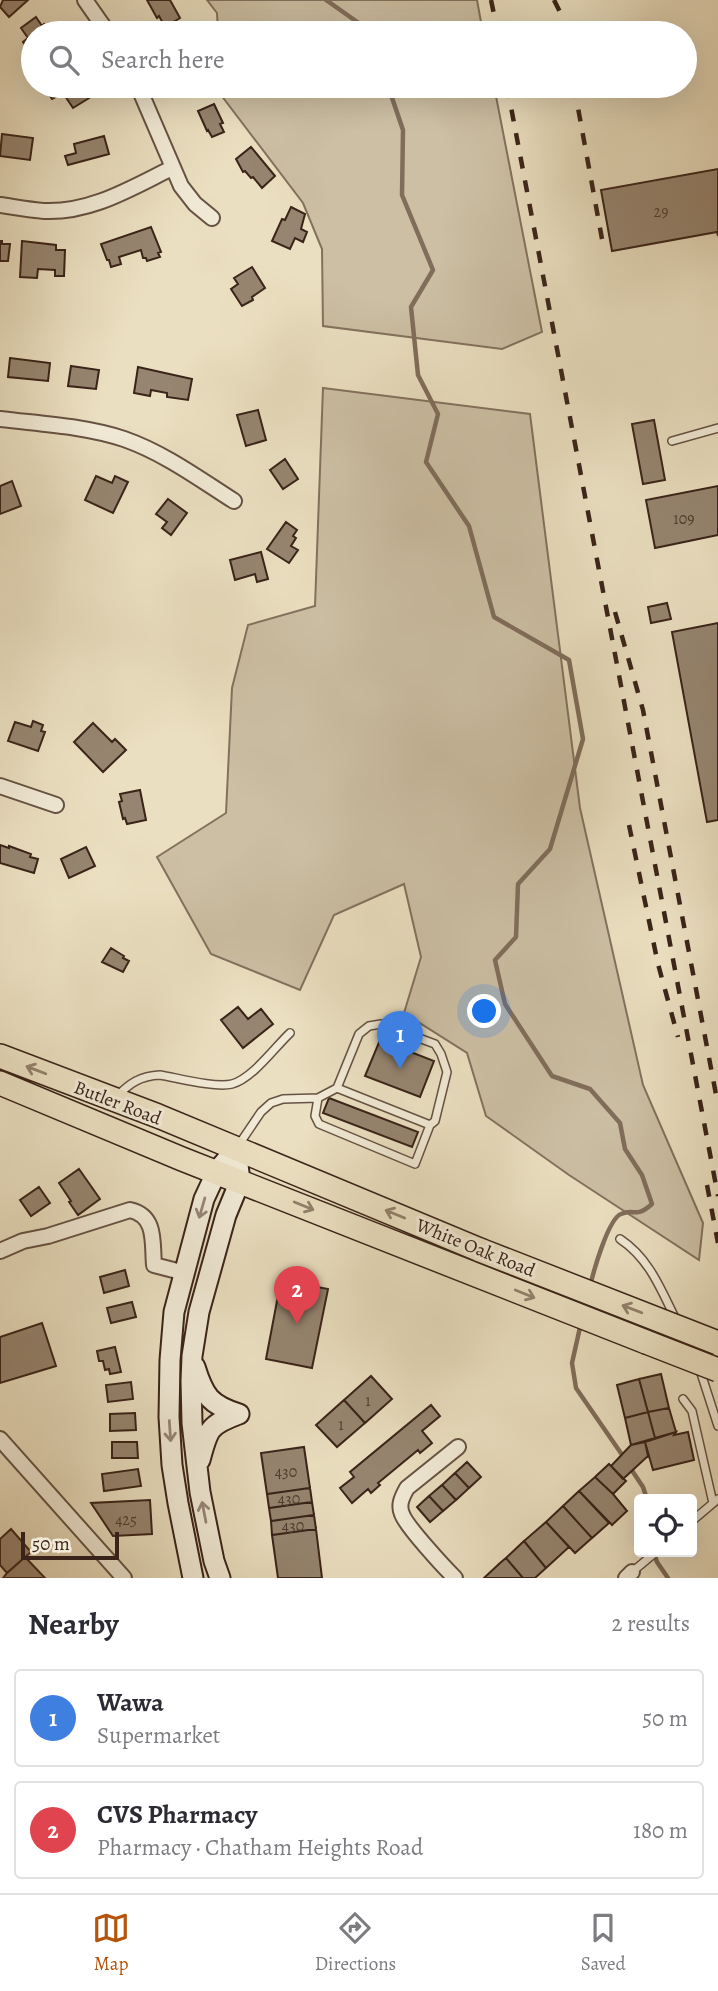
<!DOCTYPE html>
<meta charset="utf-8">
<style>
body{margin:0;font-family:Alegreya,serif;background:#f7f7f7;color:#2b2b33}
.controls{position:absolute;right:21px;bottom:21px;display:grid;overflow:hidden;border-radius:7px;box-shadow:0 7px 28px #0002}
.controls button{width:63px;height:63px;display:grid;place-items:center;padding:0;border:0;border-bottom:2px solid #e1e1e2;background:#fff;color:#2b2b33;font:35px sans-serif}
.scale{position:absolute;left:21px;bottom:18px;width:98px;box-sizing:border-box;padding-left:7px;border:4px solid #3a2319;border-top:0;font-size:19px;line-height:24px;white-space:nowrap;color:#3a2319;-webkit-text-stroke:5px #f1ead6;paint-order:stroke}
.you{position:absolute;left:485px;top:1012px;width:24px;height:24px;margin:-18px;border:5px solid #fff;border-radius:50%;background:#1a73e8;box-shadow:0 0 0 10px #1a73e833}
.badge{display:grid;place-items:center;width:46px;height:46px;border-radius:50%;background:#b45309;color:#fff;font-size:23px;font-weight:700}
.pin{position:absolute;translate:-50% -58px;filter:drop-shadow(0 2px 4px #0008)}
.pin::after{content:'';position:absolute;top:37px;width:24px;height:21px;background:inherit;clip-path:polygon(0 0,100% 0,50% 100%)}
.list{margin:0;padding:0;list-style:none}
h2{display:flex;justify-content:space-between;align-items:center;height:91px;margin:0;padding:0 28px;font-size:30px}
h2 small{font-size:23px;font-weight:400;color:#7c7c81}
.list li{display:grid;grid-template-columns:46px 1fr auto;gap:21px;align-items:center;box-sizing:border-box;height:98px;margin:0 14px 14px;padding:0 14px;border:2px solid #e1e1e2;border-radius:7px}
.list b{display:block;font-size:26px;white-space:nowrap}
.list p{margin:0;font-size:23px;white-space:nowrap;color:#7c7c81}
.list em{font-size:23px;font-style:normal;color:#7c7c81}
.icon{flex:none;width:38px;height:38px;fill:none;stroke:currentColor;stroke-width:2;stroke-linecap:round;stroke-linejoin:round}
.map{position:relative;flex:none;width:718px;height:1578px;overflow:hidden}
.search{position:absolute;background:#fff;box-shadow:0 7px 28px #0002;left:21px;right:21px;top:21px;height:77px;display:flex;align-items:center;gap:18px;box-sizing:border-box;padding:0 24px;border-radius:38px;color:#7c7c81;font-size:26px}
.sheet{height:315px;background:#fff}
nav{display:flex;justify-content:space-around;align-items:center;box-sizing:border-box;height:98px;border-top:2px solid #e1e1e2;background:#fff;font-size:19px;color:#7c7c81}
nav a{display:grid;justify-items:center;gap:4px}
nav .on{color:#b45309}
.map>svg:first-child{display:block}
.green{fill:#ccbfa4;stroke:#83715e;stroke-width:2}
.lines{fill:none;stroke-linecap:round;stroke-linejoin:round}
.stream{stroke:#806d5b;stroke-width:4.5}
.building{fill:#968570;stroke:#3a2319;stroke-width:2}
.lane-casing{stroke:#665243;stroke-width:10}
.street-casing{stroke:#665243;stroke-width:18}
.secondary-casing{stroke:#3a2319;stroke-width:23}
.primary-casing{stroke:#3a2319;stroke-width:26}
.lane{stroke:#f1ead6;stroke-width:7}
.street{stroke:#f1ead6;stroke-width:14}
.secondary{stroke:#f1ead6;stroke-width:19}
.primary{stroke:#eadfc0;stroke-width:23}
.rail{stroke:#3a2319;stroke-width:4.5;stroke-dasharray:12 12;stroke-linecap:butt}
.primary-bridge-casing{stroke:#3a2319;stroke-width:26;stroke-linecap:butt}
.primary-bridge{stroke:#eadfc0;stroke-width:23}
.oneway{stroke:#92816c}
.oneway2{stroke:#968678}
.labels{text-anchor:middle;stroke-width:6;stroke-linejoin:round;paint-order:stroke}
.number-label{font-size:16px;fill:#513c2f}
.street-label{font-size:19px;fill:#3a2319;stroke:#f1ead6}
</style>
<div class="map">
<svg width="718" height="1578" viewBox="0 0 718 1578">
<rect width="100%" height="100%" fill="#eadfc0"/>
<filter id="stains"><feTurbulence type="fractalNoise" baseFrequency=".00286" numOctaves="4"/><feColorMatrix values="0 0 0 0 .2 0 0 0 0 .09 0 0 0 0 .02 0 0 0 .5 -.17"/></filter>
<radialGradient id="worn" r=".72"><stop offset=".6" stop-color="#630" stop-opacity="0"/><stop offset="1" stop-color="#630" stop-opacity=".3"/></radialGradient>
<path class="green" d="M207 0H477L483 33H218L217 13Z
M221 86H494L542 332 502 349 323 326 322 249 303 203 221 95Z
M323 388 530 414 580 808 643 1085 703 1223 699 1260 569 1175 486 1116 467 1053 404 1013 421 957 404 884 334 915 300 990 211 954 157 857 226 813 232 688 248 625 315 606Z"/>
<g class="lines">
<path class="stream" d="M326 0 370 31 371 33
M388 86 403 130 402 195 433 270 411 307 418 375 438 414 426 462 469 526 494 617 569 660 583 739 550 849 518 884 516 937 495 960 505 1004 552 1076 590 1089 620 1123 625 1149 642 1175 652 1204C635 1219 635 1208 621 1214 608 1219 593 1273 590 1287
M581 1323 572 1363 576 1388 625 1459
M629 1466 643 1487 647 1499
M654 1553 657 1562 668 1578"/>
</g>
<path class="building" d="M3 0H28L9 17 0 7Z
M147 0H170L180 18 165 27 159 16 157 18Z
M36 17 42 26 44 24 52 33H33V46L28 49 23 42 28 38 21 28Z
M44 86H89L94 95 73 108 63 93 52 99Z
M214 104 223 123 220 124 224 132 212 137 208 130 207 131 198 111Z
M2 134 33 138 30 160 0 156Z
M104 136 109 154 68 165 65 156 76 153 74 144Z
M251 147 275 176 262 188 253 177 251 178 245 171 243 172 236 159Z
M718 169V236L717 232 612 251 601 190Z
M291 207 305 214 301 229 307 232 303 242 295 238 290 249 272 241 282 219 285 220Z
M151 227 161 252 158 253 160 257 147 261 146 258H143L141 250 119 257 121 264 111 267 109 260H107L101 244Z
M0 241H2V244H10L8 261H0Z
M22 241 56 245V250H65L64 276H55V270L38 269 37 278 20 277Z
M252 267 265 288 252 297 253 300 242 306 231 289 238 284 234 278Z
M10 358 50 363 48 381 8 377Z
M71 366 99 370 96 389 68 386Z
M138 367 192 379 188 400 167 397V393L151 390 150 396 134 393Z
M258 410 266 440 246 446 237 415Z
M654 420 665 480 643 484 632 424Z
M285 459 298 479 283 489 270 470Z
M96 476 112 483 115 476 128 482 113 513 85 500Z
M12 481 21 506 0 514V486Z
M718 486V535L655 548 646 500Z
M168 499 187 513 171 535 162 528 167 522 156 514Z
M286 522 297 530 293 536 296 538 291 546 298 550 289 563 267 549Z
M261 552 268 579 257 582 255 574 235 580 230 560Z
M667 603 671 619 651 623 648 607Z
M718 623V820L707 822 672 632Z
M33 721 43 725 41 731 45 732 38 751 8 741 15 722 31 727Z
M93 723 112 742 115 739 126 750 103 772 74 742Z
M140 790 146 820 127 824 125 818 123 819 119 802 122 801 120 794Z
M0 845 9 848V846L31 854 30 857 38 859 34 873 0 863Z
M86 847 95 866 69 878 61 859Z
M111 948 124 956 123 958 129 961 123 972 102 962Z
M238 1007 248 1019 261 1009 273 1024 243 1048 221 1020Z
M380 1040 434 1061 420 1097 365 1076Z
M329 1098 418 1132 412 1147 323 1113Z
M79 1169 100 1199 78 1215 69 1202 71 1201 59 1183Z
M39 1187 50 1203 31 1216 20 1200Z
M125 1270 129 1286 104 1293 100 1277Z
M281 1280 328 1289 312 1368 266 1359Z
M132 1302 136 1317 111 1323 107 1308Z
M42 1323 56 1366 0 1383V1337Z
M115 1347 121 1372 110 1374 109 1369 105 1370 103 1361H99L97 1351Z
M661 1374 669 1408 648 1412 639 1379Z
M371 1376 392 1399 365 1423 344 1400Z
M639 1379 648 1412 625 1418 617 1385Z
M131 1382 133 1399 108 1402 106 1385Z
M344 1400 365 1423 337 1447 316 1425Z
M431 1405 440 1416 422 1431 432 1443 420 1453 418 1450 378 1483 380 1485 371 1493 368 1489 352 1503 340 1488 354 1477 350 1472Z
M669 1408 676 1432 655 1438 648 1412Z
M648 1412 655 1438 631 1445 625 1418Z
M135 1413 136 1430 110 1431V1414Z
M676 1432 674 1435 688 1432 694 1460 653 1470 645 1442Z
M112 1442H137L138 1458H112Z
M645 1442 648 1456 623 1479 611 1466 631 1445Z
M304 1447 310 1488 267 1494 261 1453Z
M467 1462 481 1477 469 1488 455 1473Z
M609 1464 626 1481 613 1494 595 1477Z
M138 1469 141 1486 104 1491 102 1474Z
M455 1473 469 1488 456 1500 442 1485Z
M595 1477 613 1494 627 1511 612 1525 579 1491Z
M442 1485 456 1500 443 1511 429 1496Z
M310 1488 312 1502 269 1508 267 1494Z
M579 1491 609 1523 592 1538 563 1506Z
M429 1496 443 1511 430 1522 417 1507Z
M150 1500 152 1534 113 1536 91 1503Z
M312 1502 314 1515 271 1521 269 1508Z
M563 1506 592 1538 575 1553 546 1522Z
M314 1515 316 1529 272 1535 271 1521Z
M546 1522 569 1547 546 1568 524 1541Z
M11 1529 31 1552 7 1573 0 1565V1539Z
M316 1529 322 1578H278L272 1535Z
M524 1541 546 1568 535 1578H523L506 1558Z
M25 1557 45 1578H3L7 1573Z
M506 1558 523 1578H484L500 1563Z"/>
<g class="lines">
<g class="lane-casing">
<path id="lane" d="M672 441 718 428
M116 1097C130 1083 140 1076 160 1075 178 1078 215 1088 232 1084 252 1079 275 1047 290 1033
M318 1098 315 1116 319 1124 415 1164 430 1125
M238 1146 261 1112 271 1103 283 1099 318 1098 337 1088 359 1034 369 1026 381 1024 435 1044 441 1054 447 1072 435 1121 430 1125 337 1088
M620 1239C650 1259 661 1290 677 1322
M699 1367 718 1426
M683 1399 692 1411 713 1503
M692 1521 718 1499
M632 1572 656 1552"/>
</g>
<g class="street-casing">
<path id="street" d="M85 0 108 33
M138 86 181 186 195 204 212 218
M0 205C14 207 29 210 44 211 91 213 131 188 172 168
M0 419C41 424 85 426 124 439 164 453 198 478 234 501
M0 786 56 805
M0 1251 23 1241 48 1236 130 1210C157 1216 152 1243 154 1265L185 1273
M0 1439 124 1578
M455 1578C444 1567 406 1526 402 1514 398 1505 402 1497 407 1488L458 1447
M626 1578 632 1572"/>
</g>
<g class="secondary-casing">
<path id="secondary" d="M195 1367C204 1396 210 1405 239 1414
M200 1460C208 1429 209 1425 239 1414
M193 1578 178 1503 172 1465 169 1417 170 1360 174 1312 204 1199 217 1171 236 1149
M220 1578 214 1561 200 1492 192 1423 191 1381 192 1356 199 1312 226 1215 240 1181 236 1149"/>
</g>
<g class="primary-casing">
<path id="primary" d="M0 1056 158 1116 480 1250
M0 1083 182 1159 646 1342"/>
</g>
<use href="#lane" class="lane"/>
<use href="#street" class="street"/>
<use href="#secondary" class="secondary"/>
<use href="#primary" class="primary"/>
<path class="rail" d="M491 0 498 33
M554 0 560 12 564 33
M507 86 718 1196
M574 86 602 239
M615 612 643 710 718 1105
M629 825 658 964 678 1037
M707 1185 718 1243"/>
<g class="primary-bridge-casing">
<path id="primary-bridge" d="M480 1250 718 1343
M646 1342 718 1370"/>
</g>
<use href="#primary-bridge" class="primary-bridge"/>
</g>
<defs><path id="oneway-shaft" d="M-6 0H5M1.5-3L5.5 0L1.5 3" fill="none" stroke-width="1.6" stroke-linecap="round" stroke-linejoin="round" transform="scale(1.75)"/></defs>
<g class="oneway">
<use href="#oneway-shaft" transform="translate(36 1070) rotate(-159)"/>
<use href="#oneway-shaft" transform="translate(304 1206) rotate(22)"/>
<use href="#oneway-shaft" transform="translate(395 1214) rotate(-158)"/>
<use href="#oneway-shaft" transform="translate(525 1294) rotate(22)"/>
<use href="#oneway-shaft" transform="translate(632 1309) rotate(-159)"/>
</g>
<g class="oneway2">
<use href="#oneway-shaft" transform="translate(202 1208) rotate(106)"/>
<use href="#oneway-shaft" transform="translate(170 1431) rotate(86)"/>
<use href="#oneway-shaft" transform="translate(204 1512) rotate(-101)"/>
</g>
<g class="labels">
<g class="number-label">
<text x="661" y="217">29</text>
<text x="684" y="524">109</text>
<text x="368" y="1406">1</text>
<text x="341" y="1430">1</text>
<text x="286" y="1477">430</text>
<text x="289" y="1504">430</text>
<text x="126" y="1525">425</text>
<text x="293" y="1531">430</text>
</g>
<g class="street-label">
<text transform="translate(118 1102) rotate(21)" y="7">Butler Road</text>
<text transform="translate(476 1247) rotate(22)" y="7">White Oak Road</text>
</g>
</g>
<rect width="100%" height="100%" filter="url(#stains)"/>
<rect width="100%" height="100%" fill="url(#worn)"/>
</svg>
<div class="controls">
<button><svg class="icon" aria-label="locate" viewBox="0 0 24 24"><circle cx="12" cy="12" r="6"/><path d="M12 2v4M12 18v4M2 12h4M18 12h4"/></svg></button>
</div>
<div class="scale">50 m</div>
<div class="you"></div>
<div class="pin badge" style="left:400px;top:1069px;background:#3f7fe0">1</div>
<div class="pin badge" style="left:297px;top:1324px;background:#e0444e">2</div>
<div class="search"><svg class="icon" aria-label="search" viewBox="0 0 24 24"><circle cx="10" cy="10" r="6"/><path d="M15 15l6 6"/></svg>Search here</div>
</div>
<section class="sheet">
<h2>Nearby<small>2 results</small></h2>
<ul class="list">
<li><span class="badge" style="background:#3f7fe0">1</span><div><b>Wawa</b><p>Supermarket</p></div><em>50 m</em></li>
<li><span class="badge" style="background:#e0444e">2</span><div><b>CVS Pharmacy</b><p>Pharmacy · Chatham Heights Road</p></div><em>180 m</em></li>
</ul>
</section>
<nav>
<a class="on"><svg class="icon" aria-label="map" viewBox="0 0 24 24"><path d="M3 6l6-2 6 2 6-2v14l-6 2-6-2-6 2zM9 4v14M15 6v14"/></svg>Map</a>
<a><svg class="icon" aria-label="directions" viewBox="0 0 24 24"><path d="M12 3l9 9-9 9-9-9zM9 14v-3h6M13 9l2 2-2 2"/></svg>Directions</a>
<a><svg class="icon" aria-label="saved" viewBox="0 0 24 24"><path d="M7 4h10v16l-5-4-5 4z"/></svg>Saved</a>
</nav>
